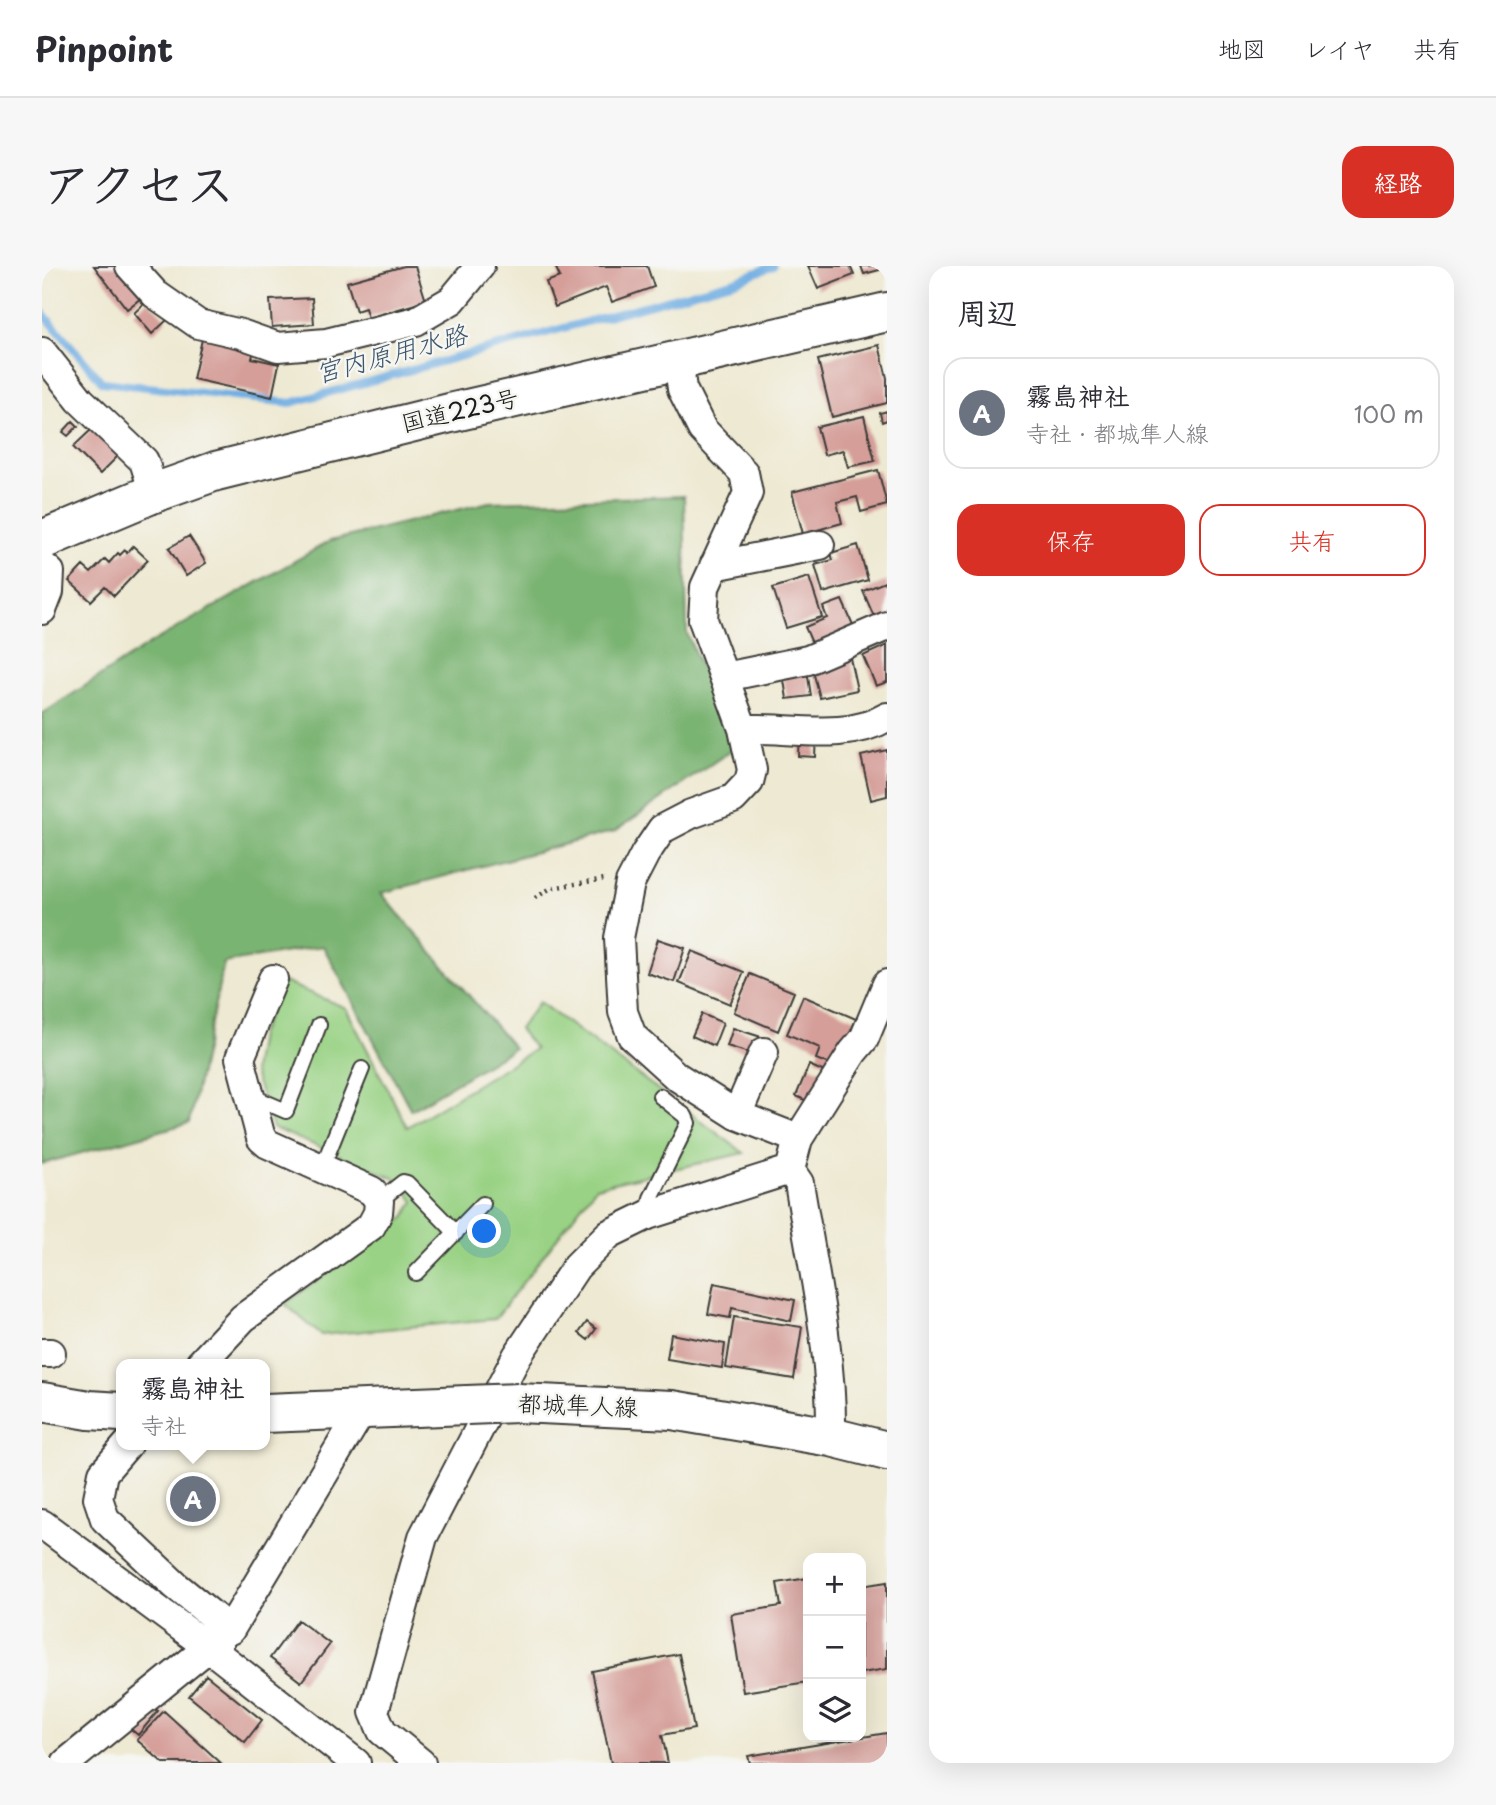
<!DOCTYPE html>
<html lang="ja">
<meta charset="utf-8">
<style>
body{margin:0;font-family:"Playpen Sans","Klee One",sans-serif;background:#f7f7f7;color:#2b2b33}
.controls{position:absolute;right:21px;bottom:21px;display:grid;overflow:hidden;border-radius:14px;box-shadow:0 7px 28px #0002}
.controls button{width:63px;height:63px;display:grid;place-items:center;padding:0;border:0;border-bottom:2px solid #e1e1e2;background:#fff;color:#2b2b33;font:35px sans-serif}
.you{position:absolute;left:443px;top:966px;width:24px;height:24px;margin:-18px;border:5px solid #fff;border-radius:50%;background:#1a73e8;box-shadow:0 0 0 10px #1a73e833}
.badge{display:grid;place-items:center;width:46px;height:46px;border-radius:50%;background:#d93025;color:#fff;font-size:23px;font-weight:700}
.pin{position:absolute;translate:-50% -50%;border:4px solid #fff;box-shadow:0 2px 7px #0006}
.popup{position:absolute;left:74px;top:1093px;width:154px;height:91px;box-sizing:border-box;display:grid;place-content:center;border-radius:14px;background:#fff;filter:drop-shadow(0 2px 5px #0005);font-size:23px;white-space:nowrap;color:#7c7c81}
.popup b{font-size:26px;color:#2b2b33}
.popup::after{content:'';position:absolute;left:50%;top:100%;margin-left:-14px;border:14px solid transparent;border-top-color:#fff}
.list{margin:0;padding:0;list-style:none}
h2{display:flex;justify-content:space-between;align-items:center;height:91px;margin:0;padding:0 28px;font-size:30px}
h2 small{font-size:23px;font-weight:400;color:#7c7c81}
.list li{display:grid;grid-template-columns:46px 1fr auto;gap:21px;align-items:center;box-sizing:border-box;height:112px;margin:0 14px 14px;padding:0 14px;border:2px solid #e1e1e2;border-radius:21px}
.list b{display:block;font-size:26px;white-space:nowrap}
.list p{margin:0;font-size:23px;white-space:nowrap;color:#7c7c81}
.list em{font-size:23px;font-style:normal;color:#7c7c81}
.actions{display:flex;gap:14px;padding:21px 28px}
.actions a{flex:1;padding:16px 0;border:2px solid #d93025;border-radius:21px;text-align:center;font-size:24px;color:#d93025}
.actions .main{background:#d93025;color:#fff}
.icon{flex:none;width:38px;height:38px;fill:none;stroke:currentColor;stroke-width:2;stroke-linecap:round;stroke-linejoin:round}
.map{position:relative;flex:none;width:845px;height:1497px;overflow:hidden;border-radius:21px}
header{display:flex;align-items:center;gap:42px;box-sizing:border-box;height:98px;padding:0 35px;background:#fff;border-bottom:2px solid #e1e1e2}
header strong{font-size:33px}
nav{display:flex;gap:38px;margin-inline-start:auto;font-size:24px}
.intro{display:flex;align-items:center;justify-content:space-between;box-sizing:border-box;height:168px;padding:0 42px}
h1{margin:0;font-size:49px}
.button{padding:18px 32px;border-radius:21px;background:#d93025;color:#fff;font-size:24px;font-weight:700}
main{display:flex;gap:42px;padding:0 42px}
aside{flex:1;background:#fff;border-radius:21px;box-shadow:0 7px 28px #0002}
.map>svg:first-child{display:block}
.green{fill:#99d284;stroke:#5a7750;stroke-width:2}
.forest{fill:#7ab472;stroke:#4b6847;stroke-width:2}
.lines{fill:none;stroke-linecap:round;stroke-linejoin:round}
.stream{stroke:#70ade2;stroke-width:8}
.building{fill:#d59e99}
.service-casing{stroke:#3c3b37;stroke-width:18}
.minor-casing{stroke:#3c3b37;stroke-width:32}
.primary-casing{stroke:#3c3b37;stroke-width:42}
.trunk-casing{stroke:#3c3b37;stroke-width:42}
.path{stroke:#3c3b37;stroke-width:4.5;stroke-dasharray:2 5;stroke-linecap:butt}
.service{stroke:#fff;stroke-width:14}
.minor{stroke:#fff;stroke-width:28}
.primary{stroke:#fff;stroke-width:38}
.trunk{stroke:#fff;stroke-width:38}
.primary-bridge-casing{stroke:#3c3b37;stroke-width:42;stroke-linecap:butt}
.primary-bridge{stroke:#fff;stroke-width:38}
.labels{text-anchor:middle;stroke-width:5;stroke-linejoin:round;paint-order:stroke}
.street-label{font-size:24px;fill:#1c1c1c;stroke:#f6f6f2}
.water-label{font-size:26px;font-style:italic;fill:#3e566b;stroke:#f6f6f2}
</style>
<header>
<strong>Pinpoint</strong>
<nav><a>地図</a><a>レイヤ</a><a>共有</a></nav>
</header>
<div class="intro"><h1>アクセス</h1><a class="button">経路</a></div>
<main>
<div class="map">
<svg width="845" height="1497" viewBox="0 0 845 1497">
<rect width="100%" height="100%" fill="#f6f6f2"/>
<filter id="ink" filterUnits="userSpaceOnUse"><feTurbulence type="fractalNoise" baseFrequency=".0143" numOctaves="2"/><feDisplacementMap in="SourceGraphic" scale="14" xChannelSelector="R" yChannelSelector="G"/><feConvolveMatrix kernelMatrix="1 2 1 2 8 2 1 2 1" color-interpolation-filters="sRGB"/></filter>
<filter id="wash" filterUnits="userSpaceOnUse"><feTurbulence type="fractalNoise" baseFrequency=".00686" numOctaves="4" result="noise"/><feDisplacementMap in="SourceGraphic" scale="28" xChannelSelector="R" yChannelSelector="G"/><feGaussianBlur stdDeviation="1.57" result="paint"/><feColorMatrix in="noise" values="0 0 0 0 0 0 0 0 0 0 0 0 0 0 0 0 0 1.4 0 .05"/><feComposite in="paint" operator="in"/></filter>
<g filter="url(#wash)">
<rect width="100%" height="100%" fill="#eee9d2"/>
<path class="green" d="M242 716 304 742 365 861 493 783 477 763 497 736 702 887 554 921 453 1053 279 1069 243 1038 362 952 372 936 359 915 231 862 211 805 217 769Z"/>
<path class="forest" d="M642 230 645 367 691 483 573 565 339 627 472 782 369 844 281 680 182 697 147 857 0 898V448L112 375 288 275 447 236Z"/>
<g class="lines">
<path class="stream" d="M0 46 60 116 249 137 693 15 731 0"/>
</g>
<g id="blocks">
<path class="building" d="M52 0H82L104 28 85 43Z
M362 0H373L384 35 326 52 323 42 314 45 305 16Z
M513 0H605L612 21 570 36 564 21 513 41 504 16 518 11Z
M766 0H808L812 9 776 23Z
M819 0H845V2L822 8Z
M270 32 272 58 230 61 228 34Z
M106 34 125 54 110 68 92 47Z
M161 69 213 81 210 92 237 98 230 131 151 113Z
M837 79 845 112V137L790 151 776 94Z
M845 145V154L840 156 838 147Z
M822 150 833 195 806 201 801 184 782 189 775 161Z
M31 155 36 160 26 170 21 166Z
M51 162 77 189 58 208 31 181Z
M836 204 845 239 819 246 815 231 795 236 800 257 761 268 750 226Z
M147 270 164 297 144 310 127 282Z
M816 279 826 314 781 327 773 299 791 294 789 287Z
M91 280 106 294 72 330 63 321 49 335 27 315 41 300 49 307 63 293 67 297 76 287 78 289 83 284 85 287Z
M767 311 780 351 744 362 731 322Z
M845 315V353L835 358 821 325Z
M800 334 815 368 773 384 763 361 785 352 781 341Z
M845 379V416L834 420 821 390Z
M808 392 815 424 778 432 770 401Z
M765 404 769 430 745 433 741 408Z
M757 468 774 469 773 491 756 490Z
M845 484V530L829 534 819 490Z
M616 673 643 682 632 716 605 707Z
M650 685 702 706 688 738 637 717Z
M708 708 752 726 736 765 692 746Z
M761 730 814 753 794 801 774 793 778 782 745 768Z
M660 748 681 757 672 780 650 770Z
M691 762 719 771 713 789 685 780Z
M767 799 787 808 774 839 754 830Z
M672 1017 753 1034 749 1055 690 1042 688 1052 666 1048Z
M692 1051 760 1061 752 1113 684 1102Z
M545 1056 554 1063 546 1074 537 1067Z
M629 1068 683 1078 680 1102 625 1093Z
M766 1312V1416L701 1426 689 1348 739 1340 735 1317Z
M845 1316V1403L819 1407V1320Z
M256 1354 288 1378 259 1416 228 1392Z
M637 1388 652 1463 620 1469 626 1497H569L550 1405Z
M164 1409 220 1454 203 1476 147 1430Z
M103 1435 116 1445 96 1469 84 1459Z
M122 1445 179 1497H121L95 1474Z
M845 1467V1497H708L706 1490Z"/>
</g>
</g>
<g filter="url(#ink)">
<use href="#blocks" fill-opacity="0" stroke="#3c3b37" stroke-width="2"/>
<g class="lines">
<g class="service-casing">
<path id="service" d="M209 830 244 845 277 759
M280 902 320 803
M337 935 361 916 365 917 414 967
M606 949 609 932 646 857 643 850 618 830
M374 1007 441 938"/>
</g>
<g class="minor-casing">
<path id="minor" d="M88 0 113 28 156 58 199 68 236 81 284 77 374 55 410 34 438 0
M0 86 38 134 102 195 112 227
M636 93 640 123 660 163 702 207 706 227 663 321 661 354 701 463 710 504 707 516 691 533 649 548 620 563 603 588 588 617 577 672 581 746 590 770 634 810 695 849 756 873
M0 299 8 306 7 326 0 344
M672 300 778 279
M683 411 766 394 845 360
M701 463C748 461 803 476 845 451
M695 849 722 786
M748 904 757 917C770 997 791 1090 789 1171
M0 1087H9
M158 1098 201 1052 329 960 336 947 337 935 330 925 226 878 219 872 198 792 231 713
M85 1179 61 1207 56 1232 63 1253 134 1320 188 1364 322 1141
M0 1258 166 1381 314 1497
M24 1497 179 1371
M379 1497 340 1465 332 1446 381 1271 475 1090 534 1001 567 968 606 949 748 904 756 873 811 786 822 773 845 718"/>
</g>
<g class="primary-casing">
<path id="primary" d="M0 1136 47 1144 79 1146
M476 1137 630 1144 789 1171 845 1185
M223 1147 425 1139"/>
</g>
<g class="trunk-casing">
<path id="trunk" d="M0 274 112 227 174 205 408 147 845 46"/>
</g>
<path class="path" d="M493 632 509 622 563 613"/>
<use href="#service" class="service"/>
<use href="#minor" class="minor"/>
<use href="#primary" class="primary"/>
<use href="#trunk" class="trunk"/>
<g class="primary-bridge-casing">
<path id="primary-bridge" d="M425 1139 476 1137"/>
</g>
<use href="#primary-bridge" class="primary-bridge"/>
</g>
</g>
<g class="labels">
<g class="street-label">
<text transform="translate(418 145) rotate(-13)" y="8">国道223号</text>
<text transform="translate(536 1140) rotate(2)" y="8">都城隼人線</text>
</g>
<g class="water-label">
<text transform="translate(349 88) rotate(-15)" y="9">宮内原用水路</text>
</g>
</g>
</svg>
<div class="controls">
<button>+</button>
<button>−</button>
<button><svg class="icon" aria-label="layers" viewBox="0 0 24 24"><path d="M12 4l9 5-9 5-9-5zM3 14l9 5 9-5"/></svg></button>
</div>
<div class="you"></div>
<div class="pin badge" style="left:151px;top:1233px;background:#6b7280">A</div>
<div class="popup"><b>霧島神社</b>寺社</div>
</div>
<aside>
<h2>周辺<small></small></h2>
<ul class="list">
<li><span class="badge" style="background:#6b7280">A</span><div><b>霧島神社</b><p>寺社 · 都城隼人線</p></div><em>100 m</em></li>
</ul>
<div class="actions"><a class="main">保存</a><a>共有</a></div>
</aside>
</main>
